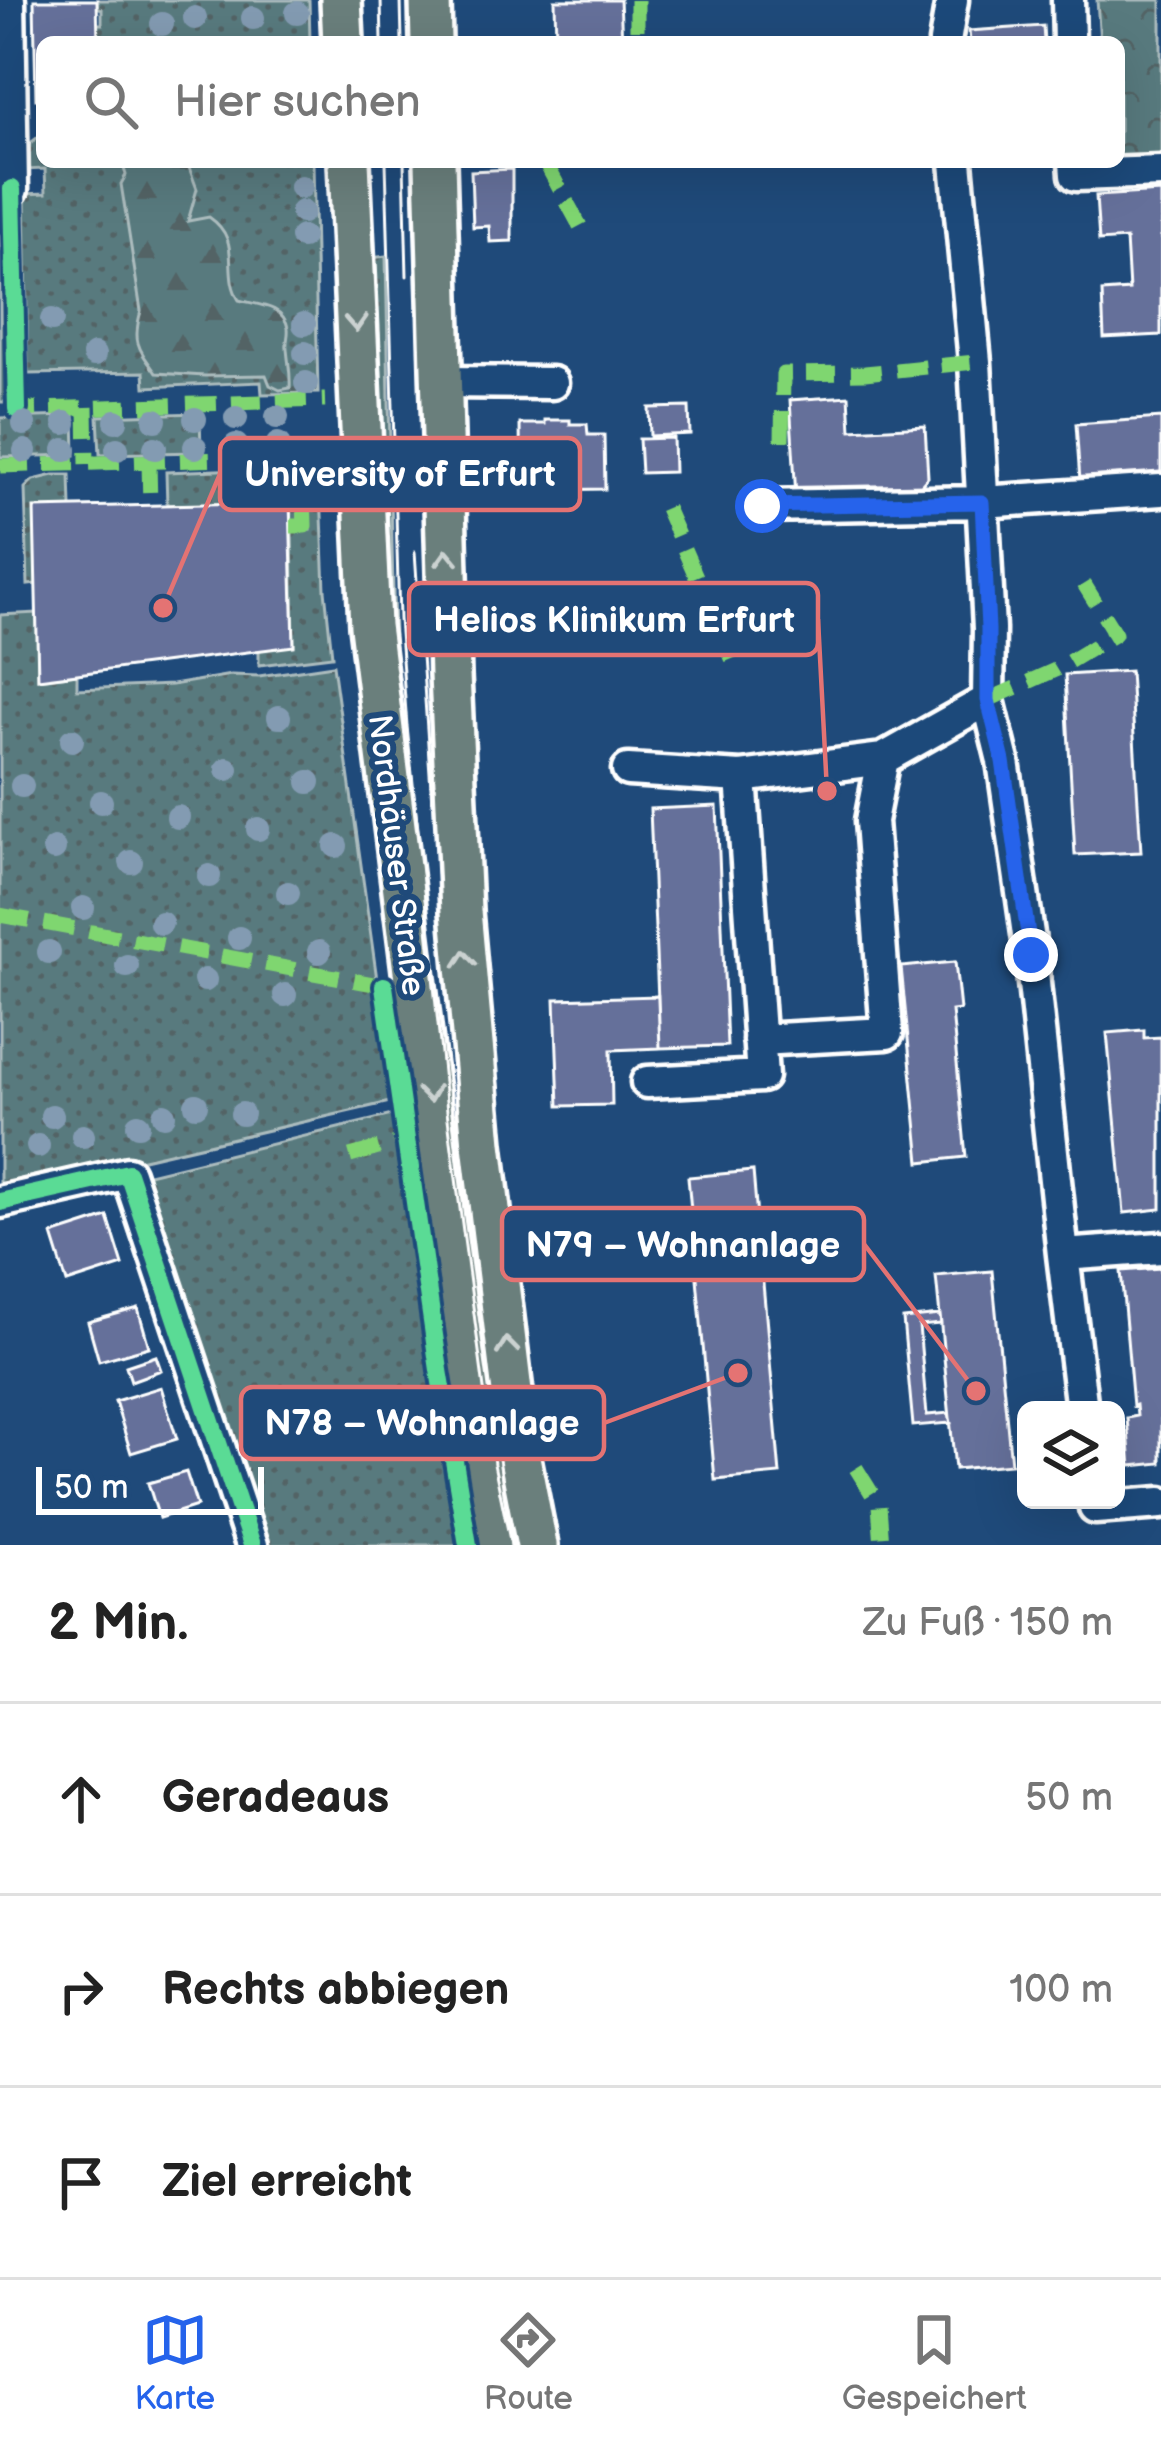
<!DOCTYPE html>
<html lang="de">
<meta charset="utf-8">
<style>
body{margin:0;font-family:"Balsamiq Sans",sans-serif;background:#f2f2f2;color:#222}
.controls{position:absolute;right:36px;bottom:36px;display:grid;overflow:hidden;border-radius:18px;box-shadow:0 12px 48px #0002}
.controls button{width:108px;height:108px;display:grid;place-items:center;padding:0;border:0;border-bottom:3px solid #e0e0e0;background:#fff;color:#222;font:60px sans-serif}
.scale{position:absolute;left:36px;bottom:30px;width:228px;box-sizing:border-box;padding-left:12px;border:6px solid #fff;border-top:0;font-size:33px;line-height:42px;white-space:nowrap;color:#fff;-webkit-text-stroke:9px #1f4a7a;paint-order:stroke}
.stop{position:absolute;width:36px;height:36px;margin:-27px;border:9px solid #2563eb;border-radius:50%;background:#fff}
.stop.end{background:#2563eb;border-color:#fff;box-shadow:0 3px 12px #0008}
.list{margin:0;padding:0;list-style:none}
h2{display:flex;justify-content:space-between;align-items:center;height:156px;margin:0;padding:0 48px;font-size:51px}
h2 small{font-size:39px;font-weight:400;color:#767676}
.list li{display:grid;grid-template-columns:78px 1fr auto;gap:36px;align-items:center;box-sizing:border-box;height:192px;padding:0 48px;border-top:3px solid #e0e0e0}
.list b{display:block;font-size:45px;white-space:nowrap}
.list em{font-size:39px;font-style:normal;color:#767676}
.icon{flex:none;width:66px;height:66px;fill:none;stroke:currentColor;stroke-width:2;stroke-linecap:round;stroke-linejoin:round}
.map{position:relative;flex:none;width:1161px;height:1545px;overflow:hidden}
.search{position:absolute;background:#fff;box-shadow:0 12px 48px #0002;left:36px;right:36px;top:36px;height:132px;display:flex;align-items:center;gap:30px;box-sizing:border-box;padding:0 42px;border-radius:18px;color:#767676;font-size:45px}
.sheet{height:732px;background:#fff}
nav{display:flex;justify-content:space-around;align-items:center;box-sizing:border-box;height:168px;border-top:3px solid #e0e0e0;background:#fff;font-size:33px;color:#767676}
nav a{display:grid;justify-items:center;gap:6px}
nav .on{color:#2563eb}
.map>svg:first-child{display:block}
.grass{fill:url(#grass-dots);stroke:#acbcbe;stroke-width:3}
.forest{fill:url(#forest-firs);stroke:#acbcbe;stroke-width:3}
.park{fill:url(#park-crowns);stroke:#acbcbe;stroke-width:3}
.building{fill:#65709a;stroke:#fff;stroke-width:3}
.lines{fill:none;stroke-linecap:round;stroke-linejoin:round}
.minor-casing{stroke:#fff;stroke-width:39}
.major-casing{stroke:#fff;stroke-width:48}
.minor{stroke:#1f4a7a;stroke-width:30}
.major{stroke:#6b7f7c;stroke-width:39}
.tram{stroke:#fff;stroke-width:3}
.quiet{stroke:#7fd670;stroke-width:15;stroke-dasharray:30 15;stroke-linecap:butt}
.cycleway-casing{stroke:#1f4a7a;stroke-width:26}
.cycleway{stroke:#5adb95;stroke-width:18}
.tree{fill:#839bb2}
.oneway{stroke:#cbd2d1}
.route{stroke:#2563eb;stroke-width:15}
.labels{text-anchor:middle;stroke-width:12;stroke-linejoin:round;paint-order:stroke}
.street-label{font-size:33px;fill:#fff;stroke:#1f4a7a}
.leader{fill:none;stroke:#e47373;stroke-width:4.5}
.callout-dot{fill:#e47373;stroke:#1f4a7a;stroke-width:4.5}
.callout{fill:#1f4a7a;stroke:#e47373;stroke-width:4.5}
.callout-label{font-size:36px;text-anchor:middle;font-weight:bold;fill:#fff}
</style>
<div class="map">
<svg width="1161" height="1545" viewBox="0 0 1161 1545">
<defs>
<pattern id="grass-dots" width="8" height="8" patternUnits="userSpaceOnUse" patternTransform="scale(3)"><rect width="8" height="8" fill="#587a7e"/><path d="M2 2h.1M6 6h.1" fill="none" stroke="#526365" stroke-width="1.8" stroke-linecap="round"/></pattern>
<pattern id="forest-firs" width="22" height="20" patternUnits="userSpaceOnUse" patternTransform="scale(3)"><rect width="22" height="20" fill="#587a7e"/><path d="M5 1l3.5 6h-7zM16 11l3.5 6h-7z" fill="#526365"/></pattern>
<pattern id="park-crowns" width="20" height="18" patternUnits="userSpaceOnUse" patternTransform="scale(3)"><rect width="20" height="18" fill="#587a7e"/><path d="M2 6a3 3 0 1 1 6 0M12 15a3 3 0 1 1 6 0" fill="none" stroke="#526365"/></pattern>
</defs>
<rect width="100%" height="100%" fill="#1f4a7a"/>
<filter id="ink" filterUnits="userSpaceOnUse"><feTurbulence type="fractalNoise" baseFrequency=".00833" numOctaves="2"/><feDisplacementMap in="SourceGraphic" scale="24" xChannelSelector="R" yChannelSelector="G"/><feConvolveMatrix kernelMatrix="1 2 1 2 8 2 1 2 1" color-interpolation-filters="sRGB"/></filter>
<g filter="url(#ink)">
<path class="grass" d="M97 0H309L310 42H98L97 24H102V9L97 7Z
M42 134V162H313L318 393 262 394 261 382 145 387 144 372 28 374 25 194 46 193 45 169 24 170 29 144Z
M0 235H4L8 402H0Z
M386 256 394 639 388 637 364 259Z
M200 413 201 452 100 454 98 416Z
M74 416 75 455 0 457V418Z
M320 466 325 590 332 656 259 665V650L294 645 292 531 310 530 307 467Z
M298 467 299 521H291L290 503 167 505 166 472Z
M54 475H70L71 507 36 584 28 585 25 488 33 480Z
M37 613 38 679 77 674V689L172 685 231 675 259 676 333 665 394 1101 0 1192V615Z
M396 1114 458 1545H266L144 1175Z"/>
<path class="forest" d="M122 162H187L197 189 188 221 209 217C244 241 221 271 239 300 257 305 284 305 288 328 289 336 286 340 287 348 288 363 291 372 290 388L280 390 270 385 266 375 205 376 156 373C138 348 132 342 141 311L121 184 126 175Z"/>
<path class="park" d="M1097 0H1161V160L1119 162V42H1100Z"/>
<path class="building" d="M34 0H97L98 42H42V99H36Z
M555 0H620L622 42H556Z
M1043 26 1044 42H970L969 31Z
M512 169V241L490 242 489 226 473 227 471 171Z
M1161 192V335L1104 338 1102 292 1129 290 1126 239 1099 241 1096 196Z
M849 396 851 430 925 426 928 477 917 490 796 497 790 400Z
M689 407 690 434 650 436 649 408Z
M1161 418V476L1080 481 1076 424Z
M545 420H570V424H587L588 435H604L605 489 548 490V498H521L520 424H545Z
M673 438 674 472 641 473 639 439Z
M290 502 294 646 38 679 34 508Z
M1130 671 1141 852 1075 855 1065 675Z
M717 806 727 1046 660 1048 650 809Z
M955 962 960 1010 952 1011 966 1157 920 1162 901 967Z
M658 996 660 1048 611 1050 612 1105 559 1106 555 999Z
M1144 1030V1038L1161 1037V1209L1124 1213 1107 1033Z
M753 1171 759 1240H768L771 1272H762L780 1474 715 1480 688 1177Z
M108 1217 123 1265 67 1283 52 1235Z
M1161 1268V1463L1131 1466 1127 1418 1137 1416 1136 1405 1133 1406 1121 1271Z
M992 1271 1011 1464 955 1469 936 1276Z
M138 1308 149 1347 99 1361 88 1322Z
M940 1315 941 1324 919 1326 927 1415 949 1413 951 1423 913 1426 903 1319Z
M156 1356 161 1370 131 1381 126 1366Z
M161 1387 177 1439 131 1453 115 1401Z
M186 1472 197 1506 159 1518 148 1483Z"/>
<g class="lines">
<g class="minor-casing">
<path id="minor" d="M9 0 12 189
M1068 0 1069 42
M945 42 952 0
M956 162 975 362 989 629 988 700 1003 761 1031 955 1063 1255 1082 1410
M1075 162 1076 175 1161 172
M442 382 552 383
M762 506 982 502 1161 490
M628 770 741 777 883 759 988 700
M759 1040 887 1033 871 821 883 759
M647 1082 762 1076 741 777
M0 1202 128 1173 252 1545
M1063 1255 1161 1248
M1094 1500 1095 1508 1161 1503"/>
</g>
<g class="major-casing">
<path id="major" d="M341 0 343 42
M430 0 431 42
M349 162 370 626 444 1219 490 1545
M435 162 450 675 461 911 482 1144 520 1458 537 1545"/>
</g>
<use href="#minor" class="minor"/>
<use href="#major" class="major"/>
<path class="tram" d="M381 0 382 42
M401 0 402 42
M386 162 399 619 407 726 447 1111 494 1464 511 1545
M404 162 407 276
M415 552 432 803"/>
<path class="quiet" d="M637 0V42
M545 162 580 226
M86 407 87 464
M7 410 325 400
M782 441 783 374 865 373 975 362
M149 462 150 506
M0 466 327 456
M666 508 738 672
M291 526H305L303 457
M988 700 1055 670 1115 634 1084 584
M0 915 384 986 385 993
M350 1156 407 1140
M856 1468 879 1505 882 1545"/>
<g class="cycleway-casing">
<path id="cycleway" d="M12 189 17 409
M384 986 439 1370 468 1545
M0 1202 128 1173 252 1545"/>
</g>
<use href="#cycleway" class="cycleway"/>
</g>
<g class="tree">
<circle cx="297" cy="13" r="12"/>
<circle cx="195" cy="18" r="12"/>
<circle cx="253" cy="18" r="12"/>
<circle cx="162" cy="24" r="12"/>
<circle cx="301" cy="187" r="12"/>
<circle cx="302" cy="212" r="12"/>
<circle cx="302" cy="237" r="12"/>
<circle cx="52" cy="320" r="12"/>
<circle cx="304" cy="324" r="12"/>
<circle cx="305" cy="353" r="12"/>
<circle cx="94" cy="355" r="12"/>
<circle cx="306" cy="383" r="12"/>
<circle cx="277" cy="417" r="12"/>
<circle cx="236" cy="418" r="12"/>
<circle cx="195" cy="419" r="12"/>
<circle cx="155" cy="420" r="12"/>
<circle cx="116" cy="421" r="12"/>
<circle cx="65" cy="423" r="12"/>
<circle cx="24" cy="424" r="12"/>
<circle cx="278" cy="444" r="12"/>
<circle cx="236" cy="445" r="12"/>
<circle cx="195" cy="447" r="12"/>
<circle cx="155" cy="448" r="12"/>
<circle cx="117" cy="449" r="12"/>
<circle cx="65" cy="450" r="12"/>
<circle cx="25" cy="451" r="12"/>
<circle cx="279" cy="717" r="12"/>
<circle cx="72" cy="740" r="12"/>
<circle cx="227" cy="769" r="12"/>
<circle cx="309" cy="782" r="12"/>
<circle cx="22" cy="786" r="12"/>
<circle cx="101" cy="802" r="12"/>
<circle cx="178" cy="817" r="12"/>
<circle cx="258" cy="829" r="12"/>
<circle cx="336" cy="846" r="12"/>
<circle cx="54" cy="849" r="12"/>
<circle cx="131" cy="862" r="12"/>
<circle cx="209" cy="876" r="12"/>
<circle cx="288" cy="893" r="12"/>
<circle cx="83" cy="908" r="12"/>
<circle cx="161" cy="923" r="12"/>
<circle cx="239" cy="938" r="12"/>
<circle cx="49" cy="952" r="12"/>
<circle cx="319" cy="952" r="12"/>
<circle cx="127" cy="966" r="12"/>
<circle cx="205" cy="980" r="12"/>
<circle cx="285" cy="995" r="12"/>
<circle cx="196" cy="1105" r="12"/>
<circle cx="242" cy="1114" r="12"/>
<circle cx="164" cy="1115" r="12"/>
<circle cx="52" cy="1116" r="12"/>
<circle cx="138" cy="1125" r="12"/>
<circle cx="83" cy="1136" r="12"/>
<circle cx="38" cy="1146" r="12"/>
</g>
<defs><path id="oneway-chevron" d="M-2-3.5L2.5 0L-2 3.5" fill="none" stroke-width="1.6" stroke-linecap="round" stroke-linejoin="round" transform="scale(3)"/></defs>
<g class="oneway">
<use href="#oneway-chevron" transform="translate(356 323) rotate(87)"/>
<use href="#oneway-chevron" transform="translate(447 558) rotate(-92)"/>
<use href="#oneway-chevron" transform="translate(465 959) rotate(-95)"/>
<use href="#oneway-chevron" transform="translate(429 1094) rotate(82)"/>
<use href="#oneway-chevron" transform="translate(507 1346) rotate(-97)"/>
</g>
</g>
<g class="lines" filter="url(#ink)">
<path class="route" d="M762 506 982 502 988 629V700L1003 761 1031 955"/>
</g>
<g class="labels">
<g class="street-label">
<text transform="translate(398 855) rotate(83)" y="12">Nordhäuser Straße</text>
</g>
</g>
<path class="leader" d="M163 608L220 474M827 791L818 619M976 1391L864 1244M738 1373L604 1423"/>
<g class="callout-dot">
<circle cx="163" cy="608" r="12"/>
<circle cx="827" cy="791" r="12"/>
<circle cx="976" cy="1391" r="12"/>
<circle cx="738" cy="1373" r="12"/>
</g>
<g class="callout">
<rect x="220" y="438" width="360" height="72" rx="12"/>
<rect x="409" y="583" width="409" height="72" rx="12"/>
<rect x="502" y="1208" width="362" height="72" rx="12"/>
<rect x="241" y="1387" width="363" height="72" rx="12"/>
</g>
<g class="callout-label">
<text x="400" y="486">University of Erfurt</text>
<text x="614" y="632">Helios Klinikum Erfurt</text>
<text x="683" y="1257">N79 – Wohnanlage</text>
<text x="422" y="1435">N78 – Wohnanlage</text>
</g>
</svg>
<div class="controls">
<button><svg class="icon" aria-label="layers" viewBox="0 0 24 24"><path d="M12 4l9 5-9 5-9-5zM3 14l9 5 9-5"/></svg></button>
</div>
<div class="scale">50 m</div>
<div class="stop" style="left:762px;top:506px"></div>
<div class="stop end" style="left:1031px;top:955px"></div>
<div class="search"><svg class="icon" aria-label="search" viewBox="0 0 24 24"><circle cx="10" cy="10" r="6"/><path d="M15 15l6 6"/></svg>Hier suchen</div>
</div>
<section class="sheet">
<h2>2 Min.<small>Zu Fuß · 150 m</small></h2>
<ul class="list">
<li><svg class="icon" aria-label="ahead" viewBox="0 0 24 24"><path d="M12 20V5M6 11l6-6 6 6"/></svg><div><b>Geradeaus</b></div><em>50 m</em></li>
<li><svg class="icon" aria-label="right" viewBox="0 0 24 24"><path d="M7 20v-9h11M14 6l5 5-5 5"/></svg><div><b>Rechts abbiegen</b></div><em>100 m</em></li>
<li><svg class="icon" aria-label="arrive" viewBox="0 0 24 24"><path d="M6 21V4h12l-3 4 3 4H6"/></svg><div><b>Ziel erreicht</b></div></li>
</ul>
</section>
<nav>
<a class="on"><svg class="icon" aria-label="map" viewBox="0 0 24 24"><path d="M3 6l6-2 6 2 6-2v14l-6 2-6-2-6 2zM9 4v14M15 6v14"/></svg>Karte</a>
<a><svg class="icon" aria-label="directions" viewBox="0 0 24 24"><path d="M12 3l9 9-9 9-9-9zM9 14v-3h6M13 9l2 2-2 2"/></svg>Route</a>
<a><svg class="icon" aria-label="saved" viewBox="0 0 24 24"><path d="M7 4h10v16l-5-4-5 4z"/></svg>Gespeichert</a>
</nav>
